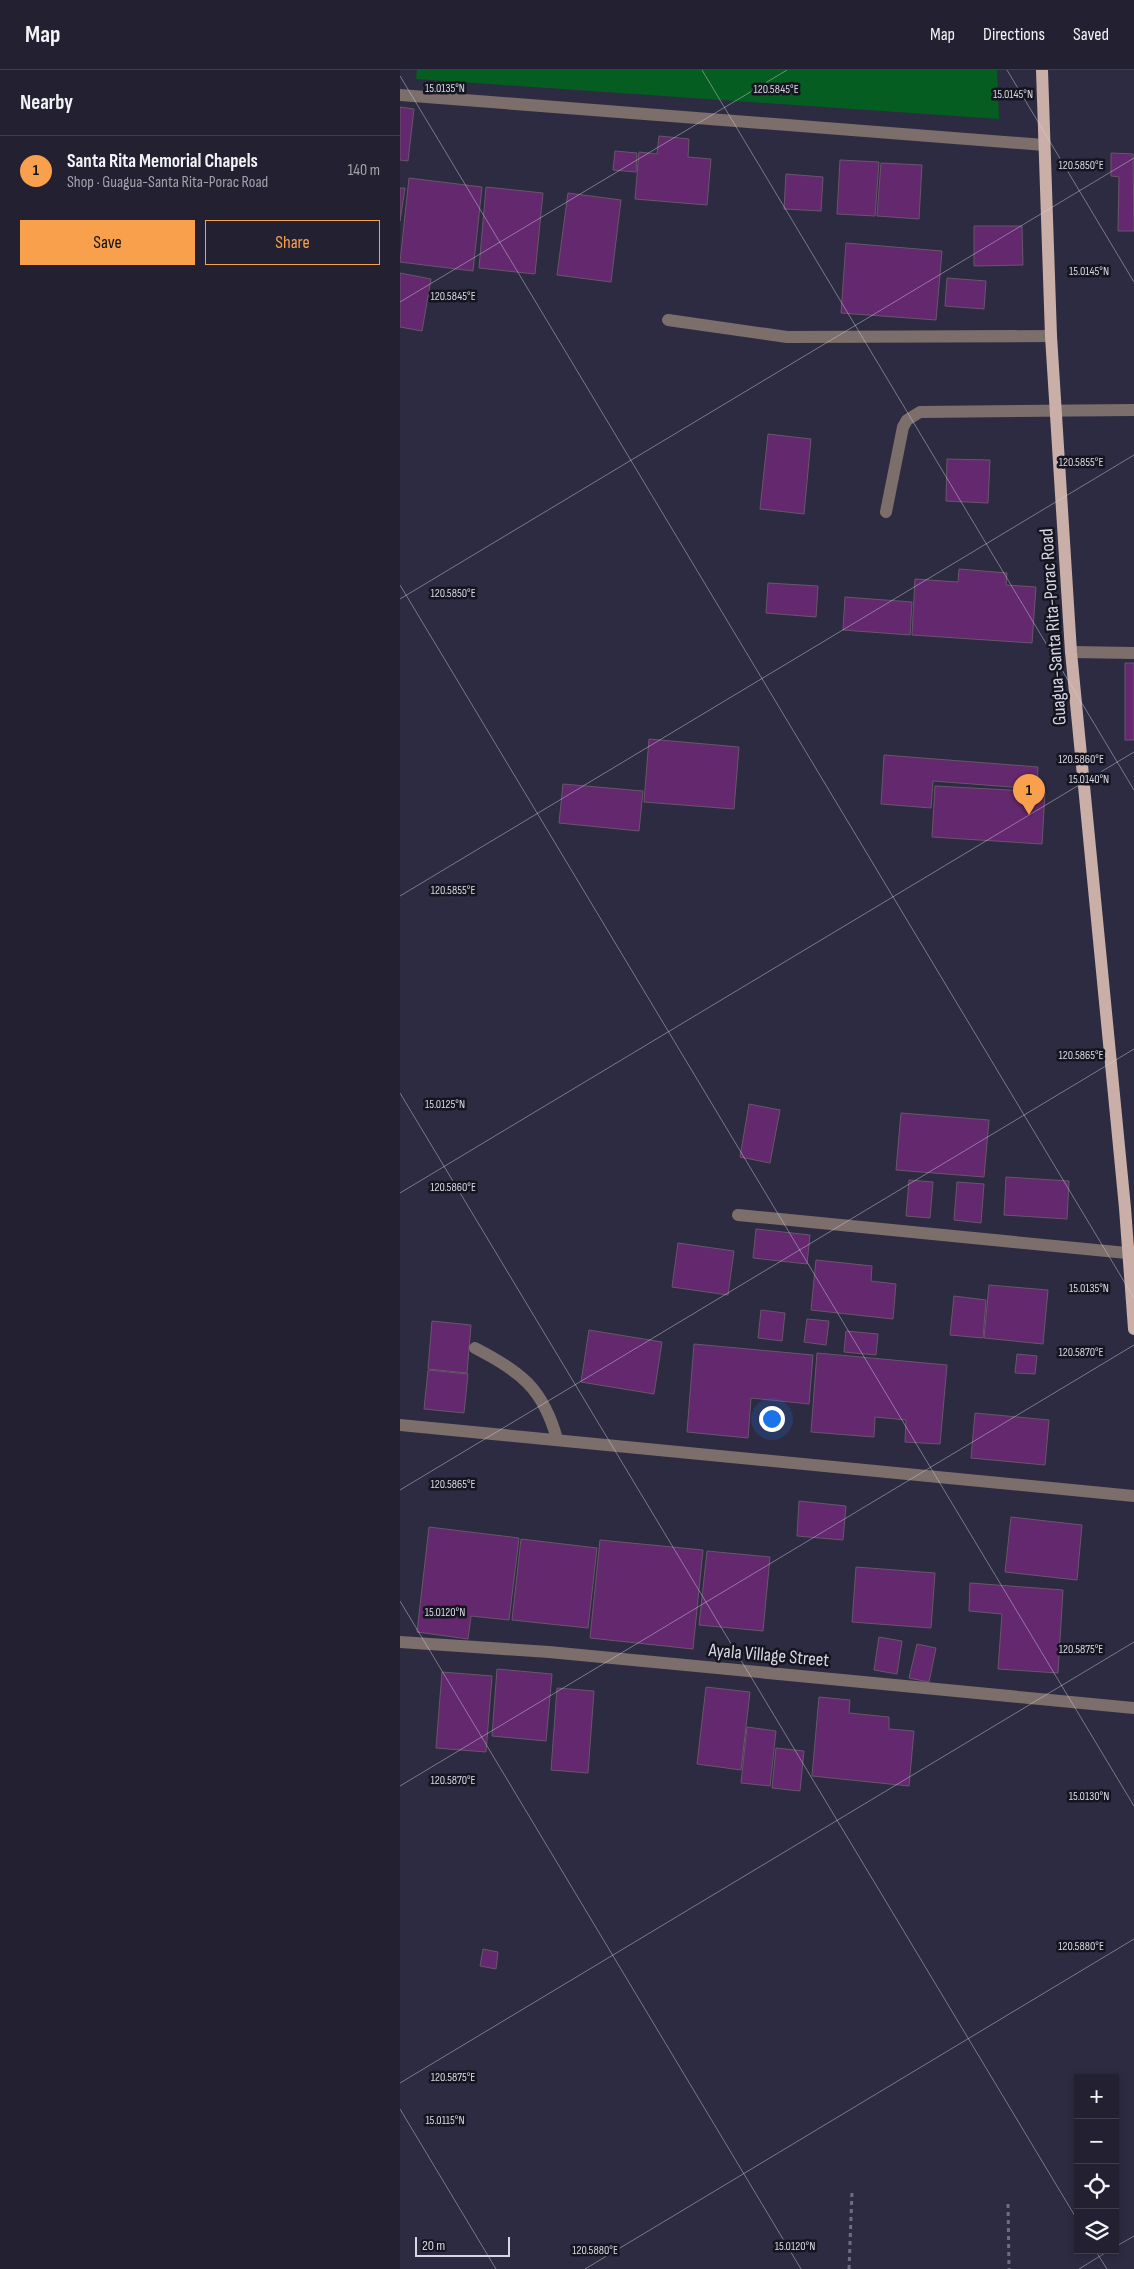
<!DOCTYPE html>
<meta charset="utf-8">
<style>
body{margin:0;font-family:"Sofia Sans Condensed",sans-serif;background:#2a2839;color:#f1f3f6}
.controls{position:absolute;right:15px;bottom:15px;display:grid;overflow:hidden;border-radius:0px;box-shadow:0 2px 8px #0003}
.controls button{width:45px;height:45px;display:grid;place-items:center;padding:0;border:0;border-bottom:1px solid #3f3e4d;background:#222031;color:#f1f3f6;font:25px sans-serif}
.scale{position:absolute;left:15px;bottom:12px;width:95px;box-sizing:border-box;padding-left:5px;border:2px solid #d6d6e5;border-top:0;font-size:14px;line-height:18px;white-space:nowrap;color:#d6d6e5;-webkit-text-stroke:4px #15151f;paint-order:stroke}
.you{position:absolute;left:371px;top:1348px;width:18px;height:18px;margin:-12px;border:4px solid #fff;border-radius:50%;background:#1a73e8;box-shadow:0 0 0 8px #1a73e833}
.badge{display:grid;place-items:center;width:32px;height:32px;border-radius:50%;background:#f9a04d;color:#111;font-size:16px;font-weight:700}
.pin{position:absolute;translate:-50% -41px;filter:drop-shadow(0 1px 2px #0008)}
.pin::after{content:'';position:absolute;top:26px;width:18px;height:15px;background:inherit;clip-path:polygon(0 0,100% 0,50% 100%)}
.list{margin:0;padding:0;list-style:none}
h2{display:flex;justify-content:space-between;align-items:center;height:65px;margin:0;padding:0 20px;font-size:21px}
h2 small{font-size:16px;font-weight:400;color:#a2a3ab}
.list li{display:grid;grid-template-columns:32px 1fr auto;gap:15px;align-items:center;box-sizing:border-box;height:70px;padding:0 20px;border-top:1px solid #3f3e4d}
.list b{display:block;font-size:19px;white-space:nowrap}
.list p{margin:0;font-size:16px;white-space:nowrap;color:#a2a3ab}
.list em{font-size:16px;font-style:normal;color:#a2a3ab}
.actions{display:flex;gap:10px;padding:15px 20px}
.actions a{flex:1;padding:11px 0;border:1px solid #f9a04d;border-radius:0px;text-align:center;font-size:18px;color:#f9a04d}
.actions .main{background:#f9a04d;color:#111}
.icon{flex:none;width:28px;height:28px;fill:none;stroke:currentColor;stroke-width:2;stroke-linecap:round;stroke-linejoin:round}
.map{position:relative;flex:none;width:734px;height:2199px;overflow:hidden}
header{display:flex;align-items:center;gap:30px;box-sizing:border-box;height:70px;padding:0 25px;background:#222031;border-bottom:1px solid #3f3e4d}
header strong{font-size:24px}
nav{display:flex;gap:28px;margin-inline-start:auto;font-size:18px}
main{display:flex}
aside{flex:1;background:#222031}
.map>svg:first-child{display:block}
.green{fill:#065d21}
.building{fill:#63286d;stroke:#68566b}
.lines{fill:none;stroke-linecap:round;stroke-linejoin:round}
.path{stroke:#6e6d80;stroke-width:3;stroke-dasharray:4 4;stroke-linecap:butt}
.minor{stroke:#7c6e6b;stroke-width:12}
.major{stroke:#caaea8;stroke-width:12}
.ticks{fill:none;stroke:#d6d6e5;stroke-width:1;stroke-opacity:0.45}
.labels{text-anchor:middle;stroke-width:5;stroke-linejoin:round;paint-order:stroke}
.street-label{font-size:19px;fill:#d6d6e5;stroke:#15151f}
.ticks-label{font-size:12px;text-anchor:middle;fill:#d6d6e5;stroke:#15151f;stroke-width:5;stroke-linejoin:round;paint-order:stroke}
</style>
<header>
<strong>Map</strong>
<nav><a>Map</a><a>Directions</a><a>Saved</a></nav>
</header>
<main>
<aside>
<h2>Nearby<small></small></h2>
<ul class="list">
<li><span class="badge">1</span><div><b>Santa Rita Memorial Chapels</b><p>Shop · Guagua-Santa Rita-Porac Road</p></div><em>140 m</em></li>
</ul>
<div class="actions"><a class="main">Save</a><a>Share</a></div>
</aside>
<div class="map">
<svg width="734" height="2199" viewBox="0 0 734 2199">
<rect width="100%" height="100%" fill="#2d2b41"/>
<path class="green" d="M17 0H597L599 49 16 9Z"/>
<path class="building" d="M0 37 14 39 8 91 0 90Z
M259 66 289 69 288 87 311 89 307 135 235 129 239 82 257 84Z
M215 81 237 83 236 102 213 100Z
M711 83 733 84 734 161H718L719 107 711 106Z
M440 90 479 92 475 146 437 144Z
M481 93 522 95 519 149 477 146Z
M386 104 423 107 421 141 384 139Z
M9 108 82 117 73 201 0 192Z
M86 117 143 123 135 204 79 198Z
M0 118H5L0 151Z
M168 123 221 130 211 212 157 205Z
M574 156H622L623 195 574 196Z
M446 173 542 181 536 250 441 243Z
M0 203 31 209 22 261 0 257Z
M547 208 586 211 584 239 545 236Z
M368 364 411 369 404 444 360 439Z
M547 389 590 390 588 433 546 431Z
M559 499 607 503 606 515 636 517 632 573 512 565 515 509 558 512Z
M368 513 418 516 416 547 366 543Z
M445 527 512 532 510 565 443 560Z
M725 593H734V670H725Z
M249 669 339 677 334 739 244 732Z
M484 685 638 697 637 719 533 711 531 738 481 734Z
M163 714 243 721 239 761 159 753Z
M535 716 645 722 642 774 532 767Z
M349 1034 380 1040 370 1093 340 1087Z
M501 1043 589 1050 584 1107 496 1100Z
M606 1107 669 1111 667 1149 604 1145Z
M509 1110 533 1112 530 1148 506 1146Z
M557 1112 584 1114 581 1153 554 1150Z
M356 1159 410 1165 407 1194 353 1188Z
M278 1173 334 1181 328 1225 272 1217Z
M416 1190 472 1196 471 1211 496 1214 493 1249 411 1240Z
M589 1215 648 1220 643 1274 584 1268Z
M554 1226 586 1230 583 1268 550 1265Z
M361 1240 385 1243 382 1271 358 1268Z
M407 1249 429 1251 426 1275 404 1272Z
M32 1251 71 1255 67 1303 28 1299Z
M189 1260 262 1272 254 1324 181 1312Z
M446 1261 478 1264 476 1285 444 1282Z
M294 1274 413 1285 409 1334 351 1328 348 1368 287 1362Z
M417 1283 547 1295 540 1374 505 1372 506 1350 475 1347 474 1367 411 1362Z
M617 1284 637 1286 635 1304 615 1303Z
M28 1300 68 1304 64 1343 24 1339Z
M575 1343 649 1350 645 1395 571 1388Z
M399 1431 446 1436 443 1470 397 1466Z
M611 1447 682 1455 677 1510 605 1502Z
M29 1457 119 1468 109 1550 71 1546 68 1569 17 1562Z
M121 1469 197 1478 188 1558 112 1550Z
M200 1470 303 1480 293 1579 190 1568Z
M307 1481 370 1487 363 1561 299 1555Z
M456 1497 535 1503 531 1558 452 1552Z
M570 1513 663 1520 658 1603 598 1599 602 1544 569 1541Z
M479 1567 502 1571 497 1604 474 1600Z
M517 1574 536 1578 529 1612 509 1608Z
M97 1599 152 1604 146 1671 92 1666Z
M42 1602 92 1606 86 1682 36 1678Z
M306 1617 350 1622 341 1700 297 1694Z
M157 1618 194 1621 188 1703 151 1700Z
M419 1627 450 1630 449 1643 489 1647V1659L514 1661 509 1716 412 1706Z
M347 1657 376 1661 370 1716 341 1713Z
M376 1678 404 1681 400 1721 372 1718Z
M83 1879 98 1882 96 1899 80 1896Z"/>
<g class="lines">
<path class="path" d="M608 2134 609 2199
M449 2199 452 2122"/>
<path class="minor" d="M0 25 644 75
M268 250 387 267 651 266
M486 442 503 357 507 350 520 342 734 340
M671 582 734 583
M338 1145 727 1183
M75 1278C120 1301 143 1318 157 1369
M0 1355 734 1426
M0 1572 149 1582 734 1638"/>
<path class="major" d="M642 0 651 266 671 582 725 1138 734 1259"/>
</g>
<path class="ticks" d="M302 0 734 720M607 0 734 212M0 6 734 1228M0 232 387 0M0 515 734 1736M0 529 734 88M0 826 734 385M0 1023 678 2151M0 1123 734 682M0 1420 734 979M0 1531 401 2199M0 1716 734 1275M0 2013 734 1572M0 2039 96 2199M715 2177 734 2166M695 2180 707 2199M185 2199 734 1869M679 2199 710 2180"/>
<g class="labels">
<g class="street-label">
<text transform="translate(652 557) rotate(-94)" y="7">Guagua-Santa Rita-Porac Road</text>
<text transform="translate(369 1584) rotate(5)" y="7">Ayala Village Street</text>
</g>
</g>
<g class="ticks-label">
<text x="45" y="22">15.0135°N</text>
<text x="376" y="23">120.5845°E</text>
<text x="613" y="28">15.0145°N</text>
<text x="681" y="99">120.5850°E</text>
<text x="689" y="205">15.0145°N</text>
<text x="53" y="230">120.5845°E</text>
<text x="681" y="396">120.5855°E</text>
<text x="53" y="527">120.5850°E</text>
<text x="681" y="693">120.5860°E</text>
<text x="689" y="713">15.0140°N</text>
<text x="53" y="824">120.5855°E</text>
<text x="681" y="989">120.5865°E</text>
<text x="45" y="1038">15.0125°N</text>
<text x="53" y="1121">120.5860°E</text>
<text x="689" y="1222">15.0135°N</text>
<text x="681" y="1286">120.5870°E</text>
<text x="53" y="1418">120.5865°E</text>
<text x="45" y="1546">15.0120°N</text>
<text x="681" y="1583">120.5875°E</text>
<text x="53" y="1714">120.5870°E</text>
<text x="689" y="1730">15.0130°N</text>
<text x="681" y="1880">120.5880°E</text>
<text x="53" y="2011">120.5875°E</text>
<text x="45" y="2054">15.0115°N</text>
<text x="395" y="2180">15.0120°N</text>
<text x="195" y="2184">120.5880°E</text>
</g>
</svg>
<div class="controls">
<button>+</button>
<button>−</button>
<button><svg class="icon" aria-label="locate" viewBox="0 0 24 24"><circle cx="12" cy="12" r="6"/><path d="M12 2v4M12 18v4M2 12h4M18 12h4"/></svg></button>
<button><svg class="icon" aria-label="layers" viewBox="0 0 24 24"><path d="M12 4l9 5-9 5-9-5zM3 14l9 5 9-5"/></svg></button>
</div>
<div class="scale">20 m</div>
<div class="you"></div>
<div class="pin badge" style="left:629px;top:745px">1</div>
</div>
</main>
